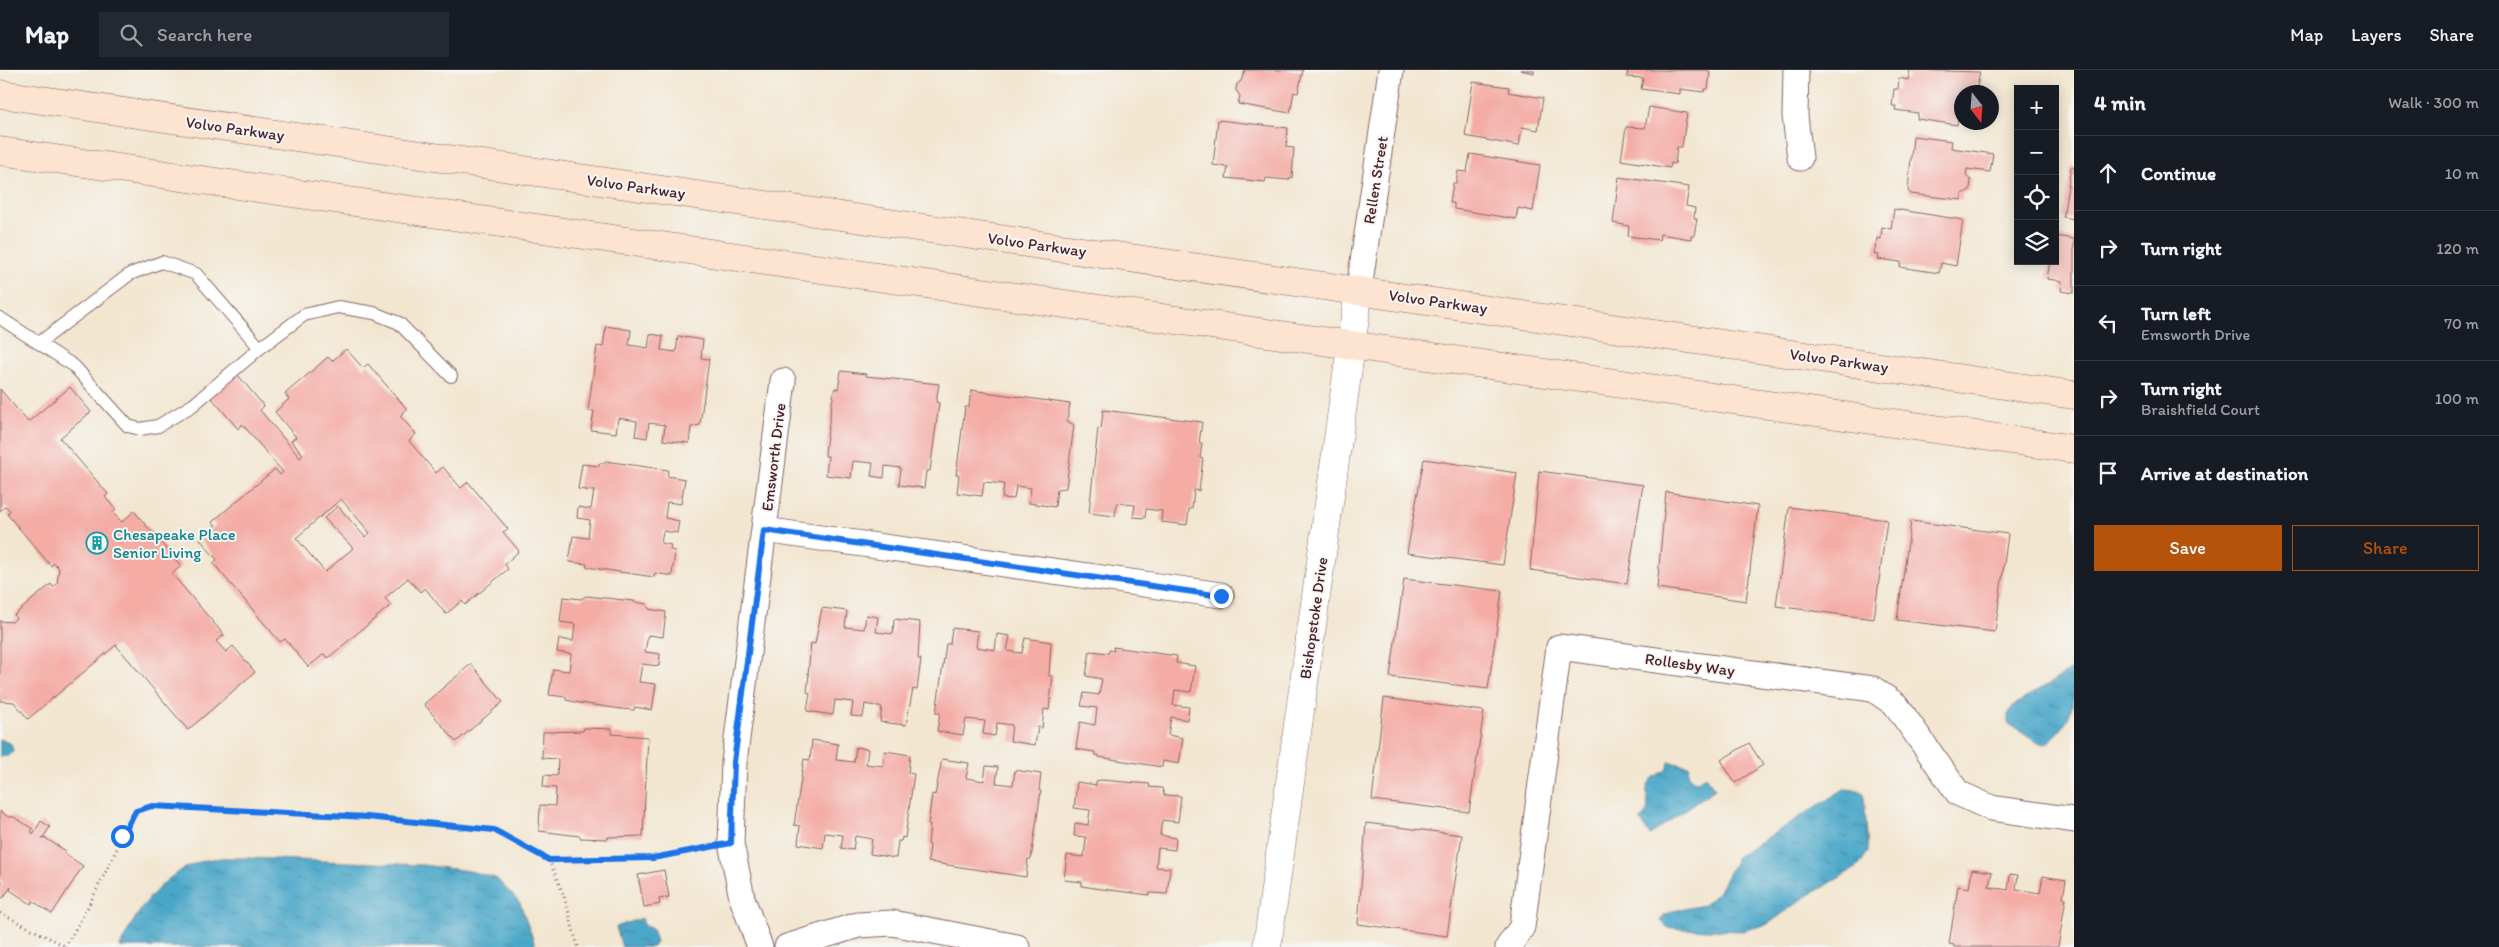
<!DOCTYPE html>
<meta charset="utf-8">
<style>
body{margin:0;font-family:Itim,sans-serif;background:#242831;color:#f1f3f6}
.controls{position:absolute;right:15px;top:15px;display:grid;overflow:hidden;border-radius:0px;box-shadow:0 2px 12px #0003}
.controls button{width:45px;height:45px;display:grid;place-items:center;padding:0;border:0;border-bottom:1px solid #363941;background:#171b24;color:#f1f3f6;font:25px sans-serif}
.compass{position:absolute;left:1954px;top:15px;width:45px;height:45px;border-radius:50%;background:#171b24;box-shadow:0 2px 12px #0003;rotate:163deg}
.stop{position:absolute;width:15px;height:15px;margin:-11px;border:4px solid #1a73e8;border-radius:50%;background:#fff}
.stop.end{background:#1a73e8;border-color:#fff;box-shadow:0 1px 5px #0008}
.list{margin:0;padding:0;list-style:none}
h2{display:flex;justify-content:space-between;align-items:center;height:65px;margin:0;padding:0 20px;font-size:21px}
h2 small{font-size:16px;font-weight:400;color:#9ea1a6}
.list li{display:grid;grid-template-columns:32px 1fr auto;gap:15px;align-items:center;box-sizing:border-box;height:75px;padding:0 20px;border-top:1px solid #363941}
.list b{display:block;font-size:19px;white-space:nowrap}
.list p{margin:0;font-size:16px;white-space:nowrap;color:#9ea1a6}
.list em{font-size:16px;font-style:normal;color:#9ea1a6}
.actions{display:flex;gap:10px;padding:15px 20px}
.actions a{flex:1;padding:11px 0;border:1px solid #b45309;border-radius:0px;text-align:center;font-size:18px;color:#b45309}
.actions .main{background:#b45309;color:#fff}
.icon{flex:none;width:28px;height:28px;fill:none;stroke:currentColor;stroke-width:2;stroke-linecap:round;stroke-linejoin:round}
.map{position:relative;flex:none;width:2074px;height:877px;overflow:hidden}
header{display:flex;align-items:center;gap:30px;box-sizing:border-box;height:70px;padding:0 25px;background:#171b24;border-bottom:1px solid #363941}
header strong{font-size:24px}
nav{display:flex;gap:28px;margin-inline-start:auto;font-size:18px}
.search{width:350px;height:45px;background:#242831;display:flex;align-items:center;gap:12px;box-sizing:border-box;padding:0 18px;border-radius:0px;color:#9ea1a6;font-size:19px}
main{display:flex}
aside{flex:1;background:#171b24}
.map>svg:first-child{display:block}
.water{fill:url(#water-ripples);stroke:#4a637a}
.building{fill:#f4aca5;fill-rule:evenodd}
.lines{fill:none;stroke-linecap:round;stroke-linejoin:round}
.service-casing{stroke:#856565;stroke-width:14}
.minor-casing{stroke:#856565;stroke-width:27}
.tertiary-casing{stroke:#856565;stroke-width:29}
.secondary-casing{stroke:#856565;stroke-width:29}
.path{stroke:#856565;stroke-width:3;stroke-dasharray:1 4;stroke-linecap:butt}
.service{stroke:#fff;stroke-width:12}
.minor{stroke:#fff;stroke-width:25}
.tertiary{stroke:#fff;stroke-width:28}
.secondary{stroke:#fde4d0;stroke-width:28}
.route{stroke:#1a73e8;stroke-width:6}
.labels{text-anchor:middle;stroke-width:4;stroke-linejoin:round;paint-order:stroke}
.street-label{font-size:16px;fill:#4a1f2b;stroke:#f6f6f2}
.culture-label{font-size:16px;fill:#0d838f;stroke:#f6f6f2;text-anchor:start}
</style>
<header>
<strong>Map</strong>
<div class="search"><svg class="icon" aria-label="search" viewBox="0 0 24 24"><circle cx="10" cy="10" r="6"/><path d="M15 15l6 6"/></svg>Search here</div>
<nav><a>Map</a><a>Layers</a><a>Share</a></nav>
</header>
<main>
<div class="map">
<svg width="2074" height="877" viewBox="0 0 2074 877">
<defs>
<pattern id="water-ripples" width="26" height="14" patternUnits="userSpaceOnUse" patternTransform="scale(1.25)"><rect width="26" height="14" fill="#4ba7c9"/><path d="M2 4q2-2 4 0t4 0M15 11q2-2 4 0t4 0" fill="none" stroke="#4087a3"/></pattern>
</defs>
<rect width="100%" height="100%" fill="#f6f6f2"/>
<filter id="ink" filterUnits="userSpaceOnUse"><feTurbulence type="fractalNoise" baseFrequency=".02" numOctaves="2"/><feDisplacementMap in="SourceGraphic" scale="10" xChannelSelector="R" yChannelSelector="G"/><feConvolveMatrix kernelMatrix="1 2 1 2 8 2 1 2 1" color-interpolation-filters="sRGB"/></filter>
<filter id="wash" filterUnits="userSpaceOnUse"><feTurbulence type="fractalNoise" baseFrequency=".0096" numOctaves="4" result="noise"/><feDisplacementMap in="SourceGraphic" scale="20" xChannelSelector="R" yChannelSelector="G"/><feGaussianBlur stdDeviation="1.12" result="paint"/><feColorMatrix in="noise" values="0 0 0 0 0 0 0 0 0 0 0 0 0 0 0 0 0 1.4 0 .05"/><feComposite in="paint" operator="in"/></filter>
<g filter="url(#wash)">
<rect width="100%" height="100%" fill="#f2e6d0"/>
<path class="water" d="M2074 598C2074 635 2074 652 2046 674L2036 672 2008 653V645L2013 636Z
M0 669 11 674 13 681 8 686 0 687Z
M1669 692 1689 696C1687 704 1689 708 1696 712L1705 706 1715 719 1650 765 1640 750C1656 740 1640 724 1651 710 1655 705 1663 703 1668 698Z
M1844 719 1859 720 1864 724 1868 782 1858 797 1804 828 1768 854 1742 861 1682 859 1667 857 1661 851 1664 845 1673 841 1704 835 1718 823 1737 787Z
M247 788 423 795 469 801 496 808 520 833 536 877H120C137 839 167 796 212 789 223 787 236 788 247 788Z
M642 848 644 855 652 859 656 872 653 877H622L616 857Z"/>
<g id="blocks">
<path class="building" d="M1245 0H1303L1298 23 1294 22 1290 43 1238 34 1240 26 1236 20 1237 14 1241 11Z
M1520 0H1534V3Z
M1628 0H1707L1710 2 1708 19H1705L1704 22 1680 19V24L1641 19 1643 8 1627 7Z
M1910 0 1980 2 1976 22H1962V45L1958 44 1957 55 1917 49 1918 43 1895 40 1896 36H1892L1894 19H1898L1899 8 1908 10Z
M1473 12 1509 17 1508 22 1543 28 1538 60 1522 57 1519 76 1465 66Z
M1649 37 1687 43 1682 77H1677L1675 94 1671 93 1670 98 1621 90 1626 57 1645 58Z
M1218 50 1288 58 1286 77 1294 78 1292 108 1290 107 1289 110 1266 108 1265 112 1226 108 1228 97 1213 95Z
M1913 66 1952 71 1951 78 1993 84 1990 102 1967 99 1966 106 1971 110 1970 120 1962 124V130L1911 124 1908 121Z
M1470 84 1540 95 1533 141 1518 138 1516 149 1454 139V133H1450L1453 113H1456L1458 101 1467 102Z
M2071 97H2074V149L2063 147Z
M1619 107 1689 117 1686 136 1695 138 1694 148 1697 149 1694 166H1691V169L1660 164 1659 170 1628 166 1629 156 1613 153Z
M1894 139 1963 150 1956 196 1941 193 1939 203 1900 197 1901 192 1878 189 1879 185 1874 184 1877 168 1881 169 1882 157 1891 159Z
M2055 166 2074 169V223L2061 221 2062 211 2047 209 2050 191H2055Z
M606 256 631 260 629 275 648 278 650 264 663 266 661 280 676 282 678 266 703 270 701 288 709 289 700 355 691 357 689 373 663 370 665 355 649 353 647 368 635 366 637 351 618 348 616 363 591 360 594 341H588L597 276 603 277Z
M346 279 363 298 368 294 407 339 400 346 416 364 409 371 436 403 443 397 461 418 468 412 508 459 503 462 519 481 505 494 508 499 465 535 462 531 446 544 425 518 420 522 408 508 385 528 391 535 328 588 324 584 308 597 285 569 280 572 213 493 217 490 200 469 216 455 212 452 275 399 280 405 283 402 242 354 238 359 210 326 237 304 264 336 260 340 300 388 303 384 291 371 296 367 275 342 289 329 285 324 328 287 332 291ZM341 429 370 463 365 467 338 436 324 448 353 478 325 502 296 468Z
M841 301 866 304V306L939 314 936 332 939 333 930 401H926L924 418 899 415 901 398 885 396 884 408 871 406 873 393 853 391 851 408 826 405 828 386H825L826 373 832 332 835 318 838 319Z
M70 317 91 342 60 368 108 424 105 427 116 440 113 443 122 452 134 441 181 496 172 504 224 565 216 571 226 582 233 576 255 602 188 660 116 575 28 649 14 632 0 631V551L12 552 16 548 14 545 51 514 53 517 57 514 59 498 54 493 51 496 7 444 10 441 6 436 0 441V319L28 352Z
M971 320 1070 334 1067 351 1074 355 1066 418 1057 419 1055 437 1029 433 1031 418 1016 416 1014 429 1002 428 1004 414 984 412 982 426 957 423 959 405H956L965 337H969Z
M1103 340 1202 352 1199 373H1202L1200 388 1203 389 1199 421 1194 420 1192 439H1189L1187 455 1161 452 1162 441 1146 439 1145 448 1133 447 1135 435 1117 433 1115 446 1089 443 1098 358 1101 359Z
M1424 389 1517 403 1503 495 1407 483Z
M605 391 668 400 667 406 685 409 681 434 667 432 665 448 679 451 677 463 663 461 661 473 671 475 670 480 675 481 672 506 655 503 654 507 586 497 587 494 569 492 573 466 588 468 590 450 577 448 578 437 591 439 594 421 578 419 582 394 599 396 600 393H605Z
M1539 401 1643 415 1627 514 1530 500Z
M1666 422 1758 436 1746 531 1657 518Z
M1789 437 1887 450 1874 549 1776 536Z
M1911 451 2008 464 1995 562 1897 550Z
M1404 509 1502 521 1488 619 1390 607Z
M586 526 634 531V532L647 534 649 539 666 542 663 567 648 565 645 582 660 584 659 596 642 594 639 612 656 614 652 640 635 637 634 640 621 639 580 633 566 630V627L549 625 553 599 569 601 571 584 557 582 559 569 573 571 575 554 560 552 563 527 581 529Z
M822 538 847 541 845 557 864 559 866 545 878 547 876 562 893 564 894 549 920 552 918 589H921L917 620 913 619 906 655 880 652 882 637 865 634 863 647 851 646 853 632 835 630 833 645 807 641 810 623 807 622 809 604H808L811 573 815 574Z
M952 558 978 561 976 577 995 580 997 564 1010 566 1007 581 1022 583 1025 568 1051 572 1049 606H1053L1049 640 1044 639 1042 658 1038 657 1035 675 1010 671 1012 655 997 653 995 666 983 664 985 651 966 649 963 665 937 661 940 643H936L946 574H950Z
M1113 577 1177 586 1176 593 1195 596 1191 622 1175 620 1173 635 1189 637 1187 650 1171 647 1168 665 1183 668 1179 694 1163 691 1162 697 1099 687V685H1095V682L1076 679 1080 652 1095 655 1097 638 1081 636 1084 623 1099 625 1102 609 1086 606 1090 581 1109 583V580L1114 581Z
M471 594 503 632 456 672 424 634Z
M1384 628 1484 641 1469 742 1372 730Z
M584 658 612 659V664L648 667 643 766 608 767V769L580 768V766L539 761 540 735 555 736 556 718 543 717 544 705 557 706 558 689 542 688 543 662 583 661Z
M812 670 838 674 836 690 854 692 856 677 868 679 866 694 883 696 885 681 910 685 908 703 914 704 905 768 902 767 901 771H898L896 788 870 784 872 769 855 766 853 780 841 778 843 765 825 763 823 778 798 774 800 756 794 755 804 689 810 690Z
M1749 673 1763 695 1735 713 1721 690Z
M942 689 969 693 966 708 984 711 986 696 998 697 996 713 1013 715 1015 700 1041 704 1039 721H1041L1031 789H1028L1026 807 928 792 930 775 928 774 930 755H928L932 724 935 725Z
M1101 710 1150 714 1149 717 1162 718 1164 725 1181 726 1178 752 1162 750 1160 765 1176 768 1175 780 1158 778 1156 797 1170 798 1167 824 1150 823 1149 825 1094 818 1082 816V812L1064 810 1067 785 1084 787 1086 767 1074 766 1075 753 1088 755 1090 740 1074 738 1077 712 1096 715V711Z
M0 741 10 748 12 746 33 759 31 762 33 764 41 751 50 757 42 769 45 768 66 781 64 783 83 796 52 844 33 831 31 834 10 820 11 817 3 828 0 826 2 811 0 810Z
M1366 753 1462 765 1447 866 1358 854Z
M1972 799 1992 802 1989 817 2008 820 2010 804 2018 805 2016 819 2040 823 2043 806 2066 810 2063 828H2066L2058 877H1954V875L1949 874 1958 816 1969 818Z
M664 800 669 827 659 829 660 834 644 837 638 805Z"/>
</g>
</g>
<g filter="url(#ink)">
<use href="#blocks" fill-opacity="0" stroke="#856565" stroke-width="1"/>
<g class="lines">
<g class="service-casing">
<path id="service" d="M0 248 74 296 128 356 140 359 158 356 193 335 260 278 304 245 338 237 374 243 399 253 451 306
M39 273 130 204 162 192 196 204 260 278"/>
</g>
<g class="minor-casing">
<path id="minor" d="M1796 0 1795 46 1800 88
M1359 219 1391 0
M764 460 1221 525
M760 877 742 828 731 773 734 692 783 311
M787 877 858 855 892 853 1017 877
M1508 877 1522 857 1559 577 1873 619 1896 635 1958 723 1991 738 2074 750"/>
</g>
<g class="tertiary-casing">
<path id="tertiary" d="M1267 877 1359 219"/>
</g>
<g class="secondary-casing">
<path id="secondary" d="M0 24 2074 325
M0 81 2074 379"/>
</g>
<path class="path" d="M549 790 564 826 578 877
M0 843 65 876
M65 877 88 837 136 741 152 736 367 747 494 760 549 790 653 788 703 778"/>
<use href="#service" class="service"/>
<use href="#minor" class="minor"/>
<use href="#tertiary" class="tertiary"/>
<use href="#secondary" class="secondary"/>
</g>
</g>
<g class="lines" filter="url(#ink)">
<path class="route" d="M122 766 136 741 152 736 367 747 494 760 549 790 653 788 731 773 734 692 764 460 1221 526"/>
</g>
<defs>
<g id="building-ring" transform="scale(1.125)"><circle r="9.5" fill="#f6f6f2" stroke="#0f9aa8" stroke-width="1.5"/><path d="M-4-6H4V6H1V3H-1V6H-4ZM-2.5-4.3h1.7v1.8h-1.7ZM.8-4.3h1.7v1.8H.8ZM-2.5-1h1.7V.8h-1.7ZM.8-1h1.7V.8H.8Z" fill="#0f9aa8"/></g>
</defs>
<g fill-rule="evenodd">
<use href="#building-ring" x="97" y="473"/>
</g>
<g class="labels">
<g class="street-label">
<text transform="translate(235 58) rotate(8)" y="6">Volvo Parkway</text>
<text transform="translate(1375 110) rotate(-81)" y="6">Rellen Street</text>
<text transform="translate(636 116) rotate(8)" y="6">Volvo Parkway</text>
<text transform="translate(1037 174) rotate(8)" y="6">Volvo Parkway</text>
<text transform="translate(1438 231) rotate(8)" y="6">Volvo Parkway</text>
<text transform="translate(1839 290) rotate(8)" y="6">Volvo Parkway</text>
<text transform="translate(773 387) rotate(-83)" y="6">Emsworth Drive</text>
<text transform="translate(1313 548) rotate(-82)" y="6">Bishopstoke Drive</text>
<text transform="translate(1690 594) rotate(8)" y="6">Rollesby Way</text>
</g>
<g class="culture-label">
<text x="113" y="470">Chesapeake Place<tspan x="113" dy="18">Senior Living</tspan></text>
</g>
</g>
</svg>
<div class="controls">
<button>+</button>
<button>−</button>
<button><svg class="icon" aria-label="locate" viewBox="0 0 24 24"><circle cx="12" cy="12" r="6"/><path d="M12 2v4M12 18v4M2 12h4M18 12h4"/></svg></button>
<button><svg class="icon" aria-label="layers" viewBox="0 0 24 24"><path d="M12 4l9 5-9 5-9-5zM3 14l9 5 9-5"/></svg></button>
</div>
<svg class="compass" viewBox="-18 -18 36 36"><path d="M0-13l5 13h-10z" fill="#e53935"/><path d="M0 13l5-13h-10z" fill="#9ea1a6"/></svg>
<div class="stop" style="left:122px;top:766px"></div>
<div class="stop end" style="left:1221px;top:526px"></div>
</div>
<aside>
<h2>4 min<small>Walk · 300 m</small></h2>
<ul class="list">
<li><svg class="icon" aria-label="ahead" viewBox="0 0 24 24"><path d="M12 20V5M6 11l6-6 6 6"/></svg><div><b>Continue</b></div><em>10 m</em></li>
<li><svg class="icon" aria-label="right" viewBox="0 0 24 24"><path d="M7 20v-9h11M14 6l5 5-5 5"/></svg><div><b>Turn right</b></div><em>120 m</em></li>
<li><svg class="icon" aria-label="left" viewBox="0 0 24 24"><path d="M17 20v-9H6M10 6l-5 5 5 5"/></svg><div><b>Turn left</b><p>Emsworth Drive</p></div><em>70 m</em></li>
<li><svg class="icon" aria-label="right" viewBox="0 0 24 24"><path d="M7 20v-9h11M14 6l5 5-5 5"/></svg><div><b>Turn right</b><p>Braishfield Court</p></div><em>100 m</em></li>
<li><svg class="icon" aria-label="arrive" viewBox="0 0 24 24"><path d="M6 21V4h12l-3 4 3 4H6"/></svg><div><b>Arrive at destination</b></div></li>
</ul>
<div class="actions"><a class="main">Save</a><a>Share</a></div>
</aside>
</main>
